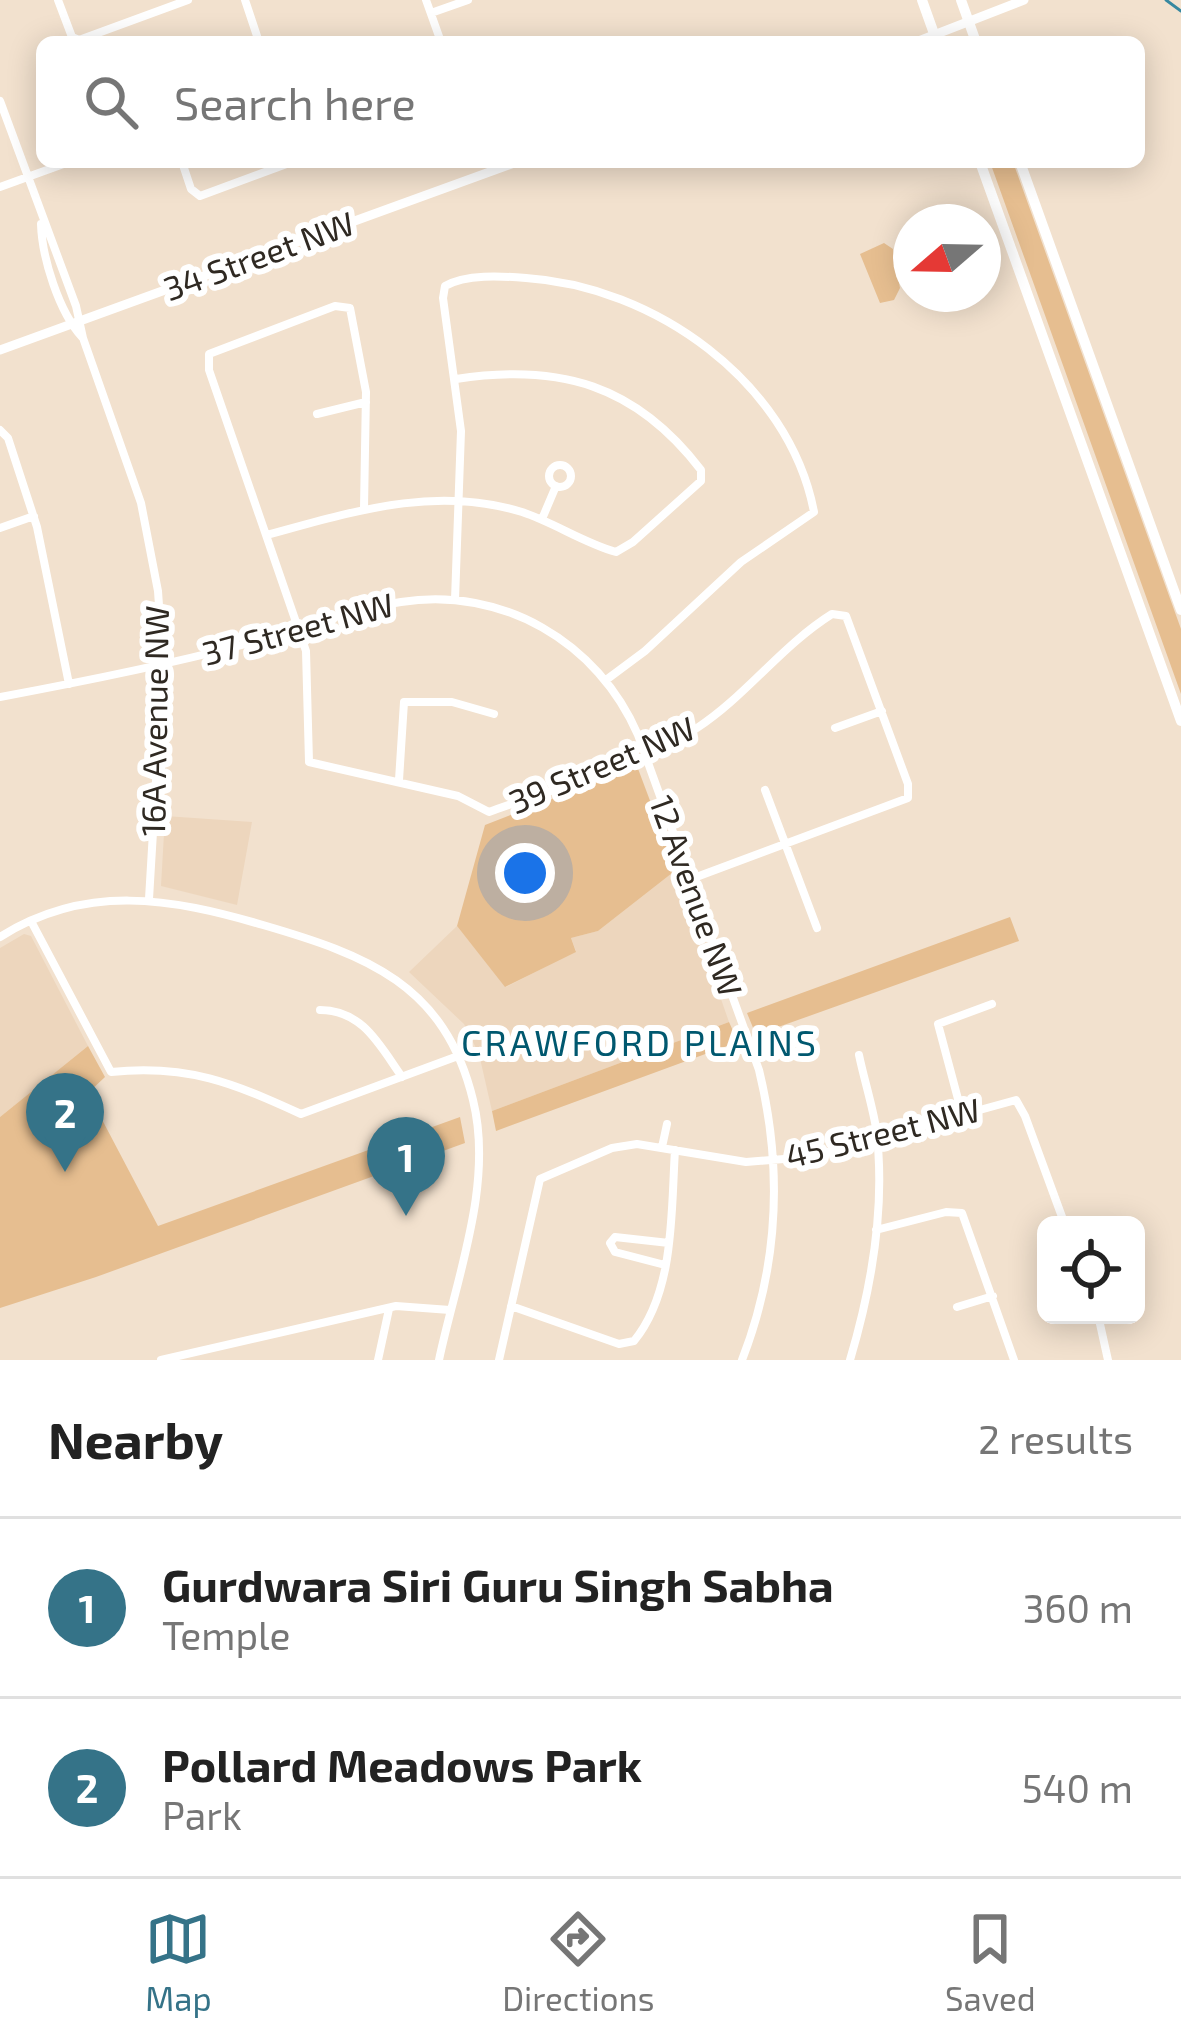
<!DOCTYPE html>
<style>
body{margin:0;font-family:"Exo 2",sans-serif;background:#f2f2f2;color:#222}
.controls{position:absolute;right:36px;bottom:36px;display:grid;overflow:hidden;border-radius:18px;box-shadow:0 6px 30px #0003}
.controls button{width:108px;height:108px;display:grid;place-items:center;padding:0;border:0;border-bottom:3px solid #e0e0e0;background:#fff;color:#222;font:60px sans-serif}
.compass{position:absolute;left:893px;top:204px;width:108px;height:108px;border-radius:50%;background:#fff;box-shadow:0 6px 30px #0003;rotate:250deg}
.you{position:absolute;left:525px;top:873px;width:42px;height:42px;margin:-30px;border:9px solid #fff;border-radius:50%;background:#1a73e8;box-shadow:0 0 0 18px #1a73e833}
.badge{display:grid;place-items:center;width:78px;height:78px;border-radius:50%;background:#357388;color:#fff;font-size:39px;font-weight:700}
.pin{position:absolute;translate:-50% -99px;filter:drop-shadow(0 3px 6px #0008)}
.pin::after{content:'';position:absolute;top:63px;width:42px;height:36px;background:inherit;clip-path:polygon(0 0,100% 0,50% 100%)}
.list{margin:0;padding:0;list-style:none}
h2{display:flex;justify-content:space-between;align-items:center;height:156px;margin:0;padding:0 48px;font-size:51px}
h2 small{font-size:39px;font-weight:400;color:#767676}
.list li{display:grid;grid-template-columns:78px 1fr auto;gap:36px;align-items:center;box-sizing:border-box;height:180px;padding:0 48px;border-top:3px solid #e0e0e0}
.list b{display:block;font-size:45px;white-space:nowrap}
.list p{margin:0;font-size:39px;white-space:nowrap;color:#767676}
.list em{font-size:39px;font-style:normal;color:#767676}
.icon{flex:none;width:66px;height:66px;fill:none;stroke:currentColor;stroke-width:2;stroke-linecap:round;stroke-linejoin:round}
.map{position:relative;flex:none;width:1181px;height:1360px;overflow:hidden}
.search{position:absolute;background:#fff;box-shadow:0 6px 30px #0003;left:36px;right:36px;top:36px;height:132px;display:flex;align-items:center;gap:30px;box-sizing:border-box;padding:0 42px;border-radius:18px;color:#767676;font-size:45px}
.sheet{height:516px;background:#fff}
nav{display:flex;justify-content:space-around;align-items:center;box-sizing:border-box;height:168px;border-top:3px solid #e0e0e0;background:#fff;font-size:33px;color:#767676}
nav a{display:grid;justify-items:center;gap:6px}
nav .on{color:#357388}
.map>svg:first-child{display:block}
.built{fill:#edd6bd}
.green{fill:#e6be90}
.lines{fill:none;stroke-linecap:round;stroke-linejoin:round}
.stream{stroke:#3788a0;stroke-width:3}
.minor{stroke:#fff;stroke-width:8}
.major{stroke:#fff;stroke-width:9}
.highway{stroke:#fff;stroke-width:10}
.labels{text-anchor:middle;stroke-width:12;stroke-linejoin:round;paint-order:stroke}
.street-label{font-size:33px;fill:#2f2922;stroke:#fff}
.neighbourhood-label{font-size:36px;letter-spacing:3px;fill:#00586f;stroke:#fff}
</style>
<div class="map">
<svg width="1181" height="1360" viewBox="0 0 1181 1360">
<rect width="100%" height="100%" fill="#f2e1ce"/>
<path class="built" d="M165 816 252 822 237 905 161 886Z
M676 870 729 1022 492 1111 479 1054 464 1024 409 972 457 926 506 987 576 951 571 938 598 931Z
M24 934 31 936 88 1046 0 1117V948Z"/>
<path class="green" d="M990 162H1013L1181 629V694Z
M884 243 893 249 900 288 894 300 880 303 860 254Z
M637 766 676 870 598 931 571 938 576 952 505 987 457 926 485 825Z
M1010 917 1019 941 756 1035 747 1013Z
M729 1022 738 1042 496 1131 492 1111Z
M88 1046 105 1077 88 1093 158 1226 460 1117 465 1143 96 1277 0 1308V1117Z"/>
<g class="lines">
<path class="stream" d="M1166 0 1181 11"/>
<path class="minor" d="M58 0 72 37 79 40 188 0
M245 0 259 42
M426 0 441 42
M431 13 468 0
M0 101 76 306 83 338 141 503 158 591 163 664 149 899
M182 162 191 189 200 196 292 162
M0 187 69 162
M41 224C42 258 59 312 82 337
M317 414 366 402
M0 430 8 438 37 527 69 684
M549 476a11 11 0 1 1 22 0a11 11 0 1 1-22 0Z
M364 508 366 392 350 308 335 306 209 354V370L306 651 309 762 458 796 489 812C557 787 636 768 697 728 746 696 781 646 832 614L846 616 908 784V798L691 879
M542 519 556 486
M0 528 34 516
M267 535C352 512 434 485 522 512 555 523 584 543 616 552L633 542 701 481V470C636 385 560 363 456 379
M455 600 461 431 443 298 445 286C466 274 501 276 526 278 653 286 789 381 814 512L741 562 645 651 606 680
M0 697C81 682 162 666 242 645 295 631 347 610 401 602 502 586 598 642 638 735L759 1070C783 1169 779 1265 742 1360
M835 728 882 711
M399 780 404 702H452L494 714
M765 790 817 928
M31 921 111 1072C188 1064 233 1083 301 1114L458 1056
M0 937C86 883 171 898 263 925 366 955 445 984 473 1100 494 1184 456 1279 439 1360
M320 1010C363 1010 380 1046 402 1077
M962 1114 938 1024 992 1004
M662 1147 667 1124
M876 1230 946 1212 962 1213 1014 1360
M665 1265 615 1252 610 1243 615 1237 669 1243
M511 1306 619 1344 634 1341C675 1291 671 1211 675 1150
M957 1307 993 1296
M1098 1315 1108 1360
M161 1360 396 1306 450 1310
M378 1360 389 1309
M499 1360 540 1179 612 1148 637 1144 746 1162 809 1157 1016 1100 1025 1116 1065 1225
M850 1360C872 1286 886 1205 876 1128 872 1104 864 1079 859 1055"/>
<path class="major" d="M916 42 1024 0
M0 350 517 162"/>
<path class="highway" d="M922 0 937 42
M961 0 976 42
M980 162 1181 721
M1020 162 1181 610"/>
</g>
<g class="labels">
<g class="street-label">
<text transform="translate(259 256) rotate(-20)" y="12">34 Street NW</text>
<text transform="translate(298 629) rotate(-15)" y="12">37 Street NW</text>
<text transform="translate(155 721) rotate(-89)" y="12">16A Avenue NW</text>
<text transform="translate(602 765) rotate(-23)" y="12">39 Street NW</text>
<text transform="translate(696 896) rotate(70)" y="12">12 Avenue NW</text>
<text transform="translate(883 1133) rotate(-14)" y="12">45 Street NW</text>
</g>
<g class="neighbourhood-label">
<text x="640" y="1056">CRAWFORD PLAINS</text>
</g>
</g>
</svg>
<div class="controls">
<button><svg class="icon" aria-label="locate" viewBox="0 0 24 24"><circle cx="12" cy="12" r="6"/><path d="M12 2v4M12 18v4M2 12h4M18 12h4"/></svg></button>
</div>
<svg class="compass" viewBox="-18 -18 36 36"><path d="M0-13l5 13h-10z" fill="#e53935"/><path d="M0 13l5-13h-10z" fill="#767676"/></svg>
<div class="you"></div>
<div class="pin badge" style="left:406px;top:1216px">1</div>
<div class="pin badge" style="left:65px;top:1172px">2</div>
<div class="search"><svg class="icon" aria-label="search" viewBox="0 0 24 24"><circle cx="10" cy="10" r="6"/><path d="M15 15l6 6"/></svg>Search here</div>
</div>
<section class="sheet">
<h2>Nearby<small>2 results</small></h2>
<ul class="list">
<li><span class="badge">1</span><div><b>Gurdwara Siri Guru Singh Sabha</b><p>Temple</p></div><em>360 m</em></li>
<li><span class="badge">2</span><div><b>Pollard Meadows Park</b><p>Park</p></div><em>540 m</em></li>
</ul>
</section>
<nav>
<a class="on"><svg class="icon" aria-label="map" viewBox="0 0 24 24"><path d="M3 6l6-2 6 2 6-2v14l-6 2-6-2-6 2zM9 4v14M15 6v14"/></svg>Map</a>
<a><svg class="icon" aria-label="directions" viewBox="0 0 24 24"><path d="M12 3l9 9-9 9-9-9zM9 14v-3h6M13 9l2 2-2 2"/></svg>Directions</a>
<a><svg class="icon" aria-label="saved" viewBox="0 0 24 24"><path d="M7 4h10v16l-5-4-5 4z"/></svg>Saved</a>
</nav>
